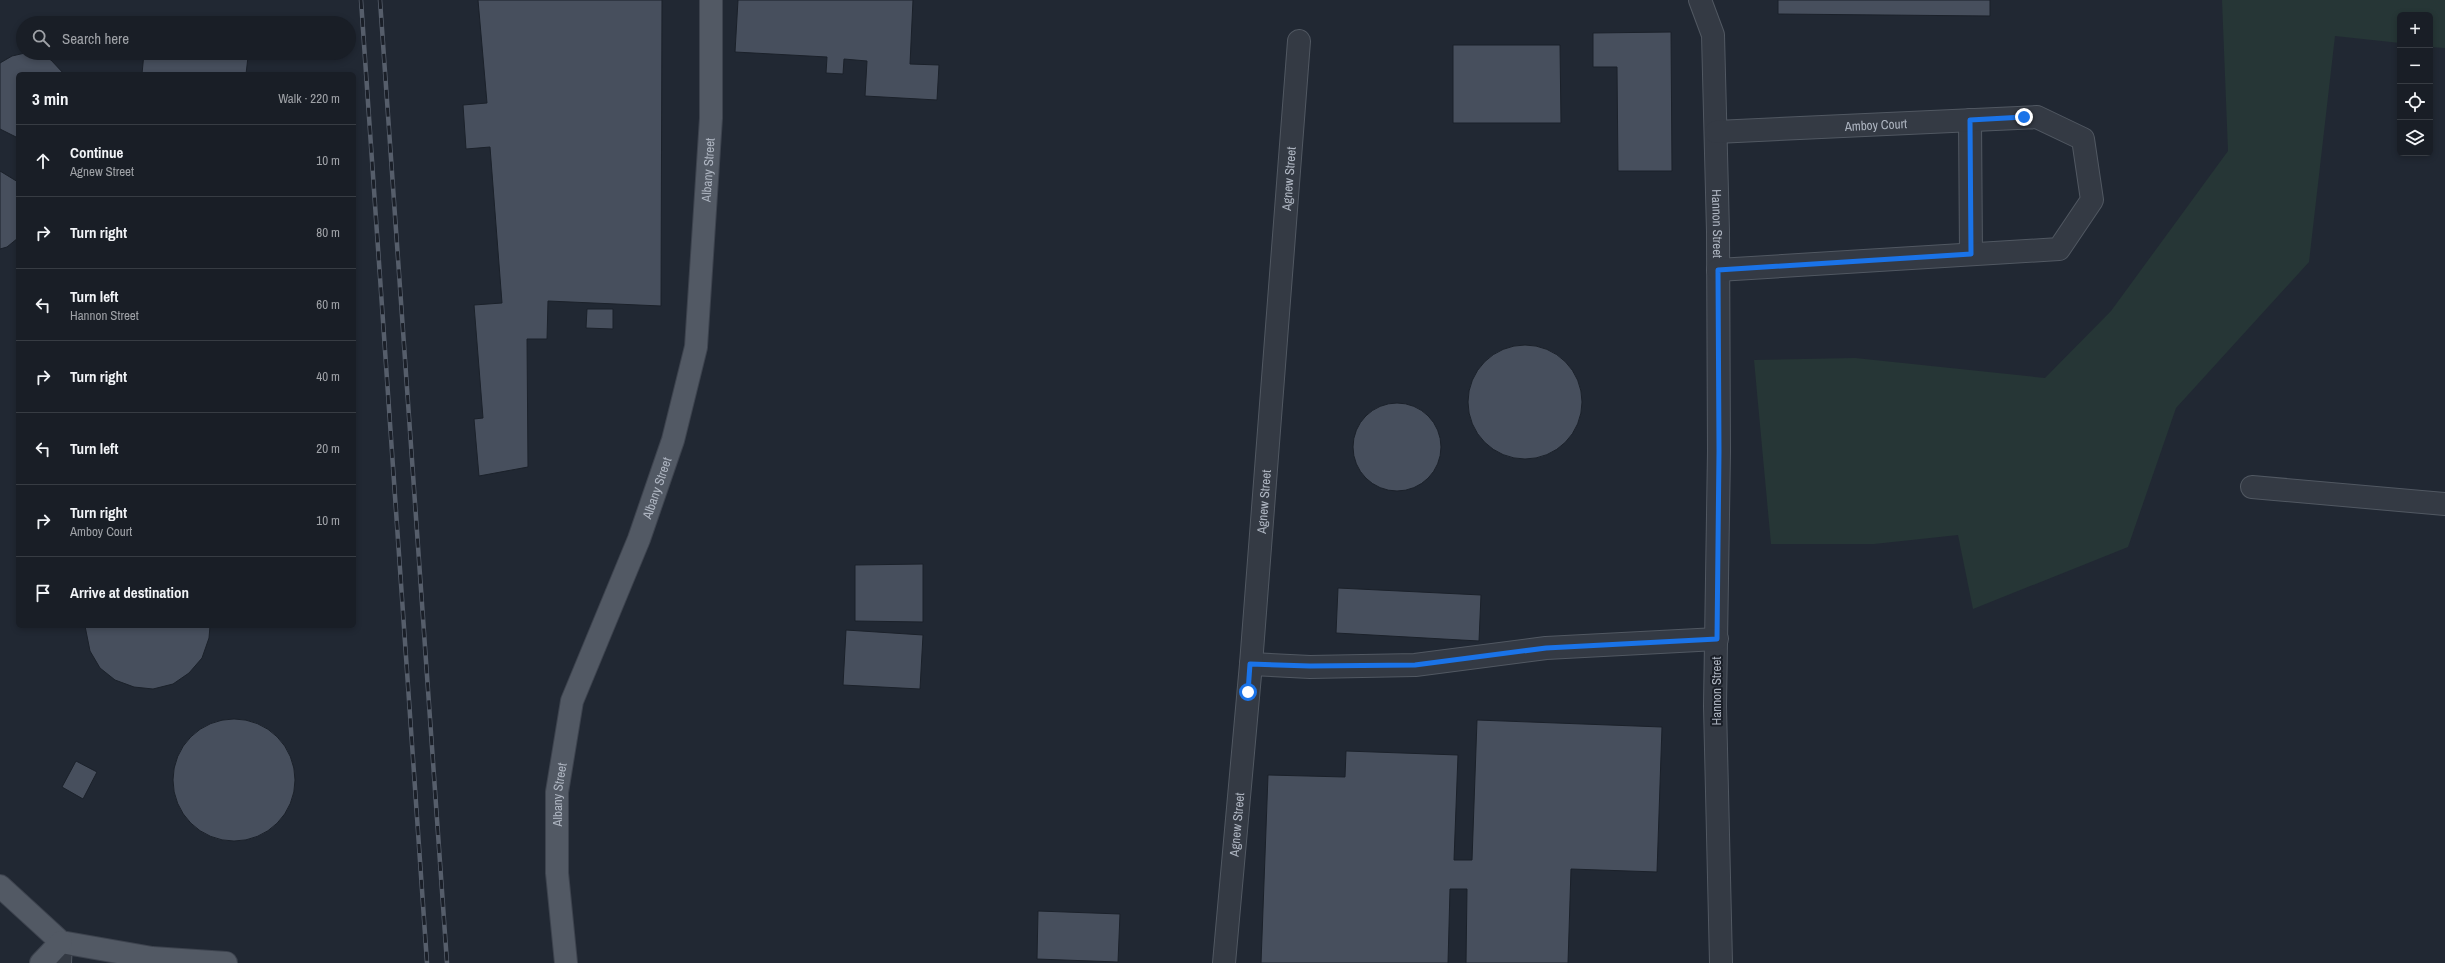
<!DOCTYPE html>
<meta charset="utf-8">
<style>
body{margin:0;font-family:"Archivo Narrow",sans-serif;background:#262b32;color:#f1f3f6}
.controls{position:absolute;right:12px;top:12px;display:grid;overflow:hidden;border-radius:6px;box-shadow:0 2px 6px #0003}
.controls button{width:36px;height:36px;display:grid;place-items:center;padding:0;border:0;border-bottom:1px solid #373c43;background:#191e26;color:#f1f3f6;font:20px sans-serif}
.stop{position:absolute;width:12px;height:12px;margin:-9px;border:3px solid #1a73e8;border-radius:50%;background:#fff}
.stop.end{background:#1a73e8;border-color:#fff;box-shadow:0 1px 4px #0008}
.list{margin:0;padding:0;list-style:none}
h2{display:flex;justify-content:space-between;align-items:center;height:52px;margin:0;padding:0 16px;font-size:17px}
h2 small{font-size:13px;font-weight:400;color:#9fa2a7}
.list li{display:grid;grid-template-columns:26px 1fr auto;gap:12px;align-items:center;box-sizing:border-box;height:72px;padding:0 16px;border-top:1px solid #373c43}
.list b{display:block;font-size:15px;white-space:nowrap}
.list p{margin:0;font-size:13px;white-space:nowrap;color:#9fa2a7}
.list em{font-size:13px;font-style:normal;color:#9fa2a7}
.icon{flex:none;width:22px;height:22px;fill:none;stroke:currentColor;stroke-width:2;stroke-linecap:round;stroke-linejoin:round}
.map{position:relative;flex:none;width:2445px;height:963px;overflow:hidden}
.search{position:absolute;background:#191e26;box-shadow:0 2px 6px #0003;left:16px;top:16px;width:340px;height:44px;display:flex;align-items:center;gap:10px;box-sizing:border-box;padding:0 14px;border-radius:22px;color:#9fa2a7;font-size:15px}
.panel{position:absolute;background:#191e26;box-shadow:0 2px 6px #0003;left:16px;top:72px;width:340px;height:556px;border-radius:6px}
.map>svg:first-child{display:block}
.green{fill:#263636}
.building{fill:#474f5d;stroke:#1b212a}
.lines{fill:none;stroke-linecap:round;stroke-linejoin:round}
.minor-casing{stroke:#515862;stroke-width:24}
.major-casing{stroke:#3d434e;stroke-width:24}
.minor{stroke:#343a44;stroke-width:22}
.major{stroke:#525964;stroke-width:22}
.rail-casing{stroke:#565e6b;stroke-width:4.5}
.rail{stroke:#1a1f28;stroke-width:3;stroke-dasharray:9;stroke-linecap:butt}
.route{stroke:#1a73e8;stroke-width:5}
.labels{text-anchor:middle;stroke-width:4;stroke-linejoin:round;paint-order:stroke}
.street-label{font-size:13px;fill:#aeb5c1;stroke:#1a1f28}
</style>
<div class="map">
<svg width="2445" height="963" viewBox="0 0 2445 963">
<rect width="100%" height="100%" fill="#212833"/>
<path class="green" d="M2222 0H2445V48L2430 47V15H2400V43L2335 36 2309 262 2176 408 2128 547 1973 609 1958 535 1874 544H1771L1754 360 1855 358 2045 378 2111 311 2228 151Z"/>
<path class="building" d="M478 0H662L661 306 548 301 547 339H527L528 467 479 476 474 419 483 418 474 305 502 303 490 147 466 149 463 105 487 103Z
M738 0H913L910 64 939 65 937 100 865 96 867 61 844 59 843 74 826 73 827 57 735 52Z
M1778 0H1990V16L1778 14Z
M1671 32 1672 171H1618L1617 67H1593V33Z
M1453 45H1560L1561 123H1453Z
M25 53 39 55 51 60 64 74H18V138L0 129V63L12 56Z
M144 53H216L248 57 246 74H142Z
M0 171 18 182V238L7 247 0 249Z
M587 309H613V329L586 328Z
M1468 402a57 57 0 1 1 114 0a57 57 0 1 1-114 0Z
M1353 447a44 44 0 1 1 88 0a44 44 0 1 1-88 0Z
M923 564V622L855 621V565Z
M1338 588 1481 595 1479 641 1336 633Z
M85 626H210L209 638 202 658 189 673 173 684 153 689 134 687 115 680 100 668 90 651Z
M846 630 923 635 920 689 843 685Z
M173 780a61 61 0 1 1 122 0a61 61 0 1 1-122 0Z
M1477 720 1662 727 1657 872 1571 869 1568 963H1466L1467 889H1450L1448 963H1261L1268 775 1345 777 1346 751 1458 755 1454 860H1472Z
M76 761 97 772 83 799 62 787Z
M1038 911 1120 914 1118 962 1037 959Z"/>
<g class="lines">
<g class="minor-casing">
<g id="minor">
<path id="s1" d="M1700 0 1713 35 1718 232 1719 451 1715 706 1721 963"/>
<path d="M1970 120 1971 254"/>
<path id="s2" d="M1716 132 2037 117 2083 139 2092 200 2059 249 1718 270"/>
<path d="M2252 487 2445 504"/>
<path d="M1251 664 1310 667 1415 665 1546 648 1717 639"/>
<path d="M60 963 61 942"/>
<path id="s3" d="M1224 963 1251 664 1299 41"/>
</g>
</g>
<g class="major-casing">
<g id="major">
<path d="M0 886 61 942 152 958 226 963"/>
<path d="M41 963 61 942"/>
<path id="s4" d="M566 963 557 873V792L572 701 639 539 673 440 696 347 711 118V0"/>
</g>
</g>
<use href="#minor" class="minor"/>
<use href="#major" class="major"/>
<g class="rail-casing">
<path id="rail" d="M361 0 427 963
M380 0 447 963"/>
</g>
<use href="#rail" class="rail"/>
</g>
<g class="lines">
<path class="route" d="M1248 692 1250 664 1310 666 1415 665 1546 648 1717 639 1719 451 1718 270 1971 254 1970 120 2024 117"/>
</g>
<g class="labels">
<g class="street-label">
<text dy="5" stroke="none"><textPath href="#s2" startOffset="160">Amboy Court</textPath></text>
<text dy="5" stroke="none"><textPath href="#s4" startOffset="817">Albany Street</textPath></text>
<text dy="5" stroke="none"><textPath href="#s3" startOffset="787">Agnew Street</textPath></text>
<text dy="5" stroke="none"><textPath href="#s1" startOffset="226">Hannon Street</textPath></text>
<text dy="5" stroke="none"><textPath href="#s4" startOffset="493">Albany Street</textPath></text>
<text dy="5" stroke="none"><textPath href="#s3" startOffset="463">Agnew Street</textPath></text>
<text transform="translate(1716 691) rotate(-90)" y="5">Hannon Street</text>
<text dy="5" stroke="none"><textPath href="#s4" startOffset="169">Albany Street</textPath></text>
<text dy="5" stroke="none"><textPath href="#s3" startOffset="139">Agnew Street</textPath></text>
</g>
</g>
</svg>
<div class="controls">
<button>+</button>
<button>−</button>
<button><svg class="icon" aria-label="locate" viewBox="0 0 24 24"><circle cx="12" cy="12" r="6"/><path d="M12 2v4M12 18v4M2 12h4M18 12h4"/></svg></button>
<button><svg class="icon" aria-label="layers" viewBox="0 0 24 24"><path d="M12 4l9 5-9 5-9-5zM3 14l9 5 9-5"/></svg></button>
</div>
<div class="stop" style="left:1248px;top:692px"></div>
<div class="stop end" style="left:2024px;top:117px"></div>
<div class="search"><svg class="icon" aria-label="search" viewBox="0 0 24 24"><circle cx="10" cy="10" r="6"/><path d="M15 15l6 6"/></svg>Search here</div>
<section class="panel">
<h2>3 min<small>Walk · 220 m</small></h2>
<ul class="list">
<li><svg class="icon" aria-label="ahead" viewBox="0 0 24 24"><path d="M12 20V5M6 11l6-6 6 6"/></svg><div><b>Continue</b><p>Agnew Street</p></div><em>10 m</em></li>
<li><svg class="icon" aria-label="right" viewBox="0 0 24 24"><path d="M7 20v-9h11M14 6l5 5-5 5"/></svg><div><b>Turn right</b></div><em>80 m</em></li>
<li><svg class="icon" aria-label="left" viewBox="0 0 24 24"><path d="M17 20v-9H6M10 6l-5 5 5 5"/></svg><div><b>Turn left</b><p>Hannon Street</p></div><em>60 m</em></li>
<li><svg class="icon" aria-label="right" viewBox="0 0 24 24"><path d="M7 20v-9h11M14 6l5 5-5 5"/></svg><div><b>Turn right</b></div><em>40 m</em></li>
<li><svg class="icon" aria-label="left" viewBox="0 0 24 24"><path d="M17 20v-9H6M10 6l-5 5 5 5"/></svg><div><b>Turn left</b></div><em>20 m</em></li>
<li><svg class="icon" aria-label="right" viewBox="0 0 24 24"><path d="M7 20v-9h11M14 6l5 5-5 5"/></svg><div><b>Turn right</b><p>Amboy Court</p></div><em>10 m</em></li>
<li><svg class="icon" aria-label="arrive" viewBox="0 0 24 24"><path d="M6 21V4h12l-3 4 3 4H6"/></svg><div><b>Arrive at destination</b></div></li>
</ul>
</section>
</div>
